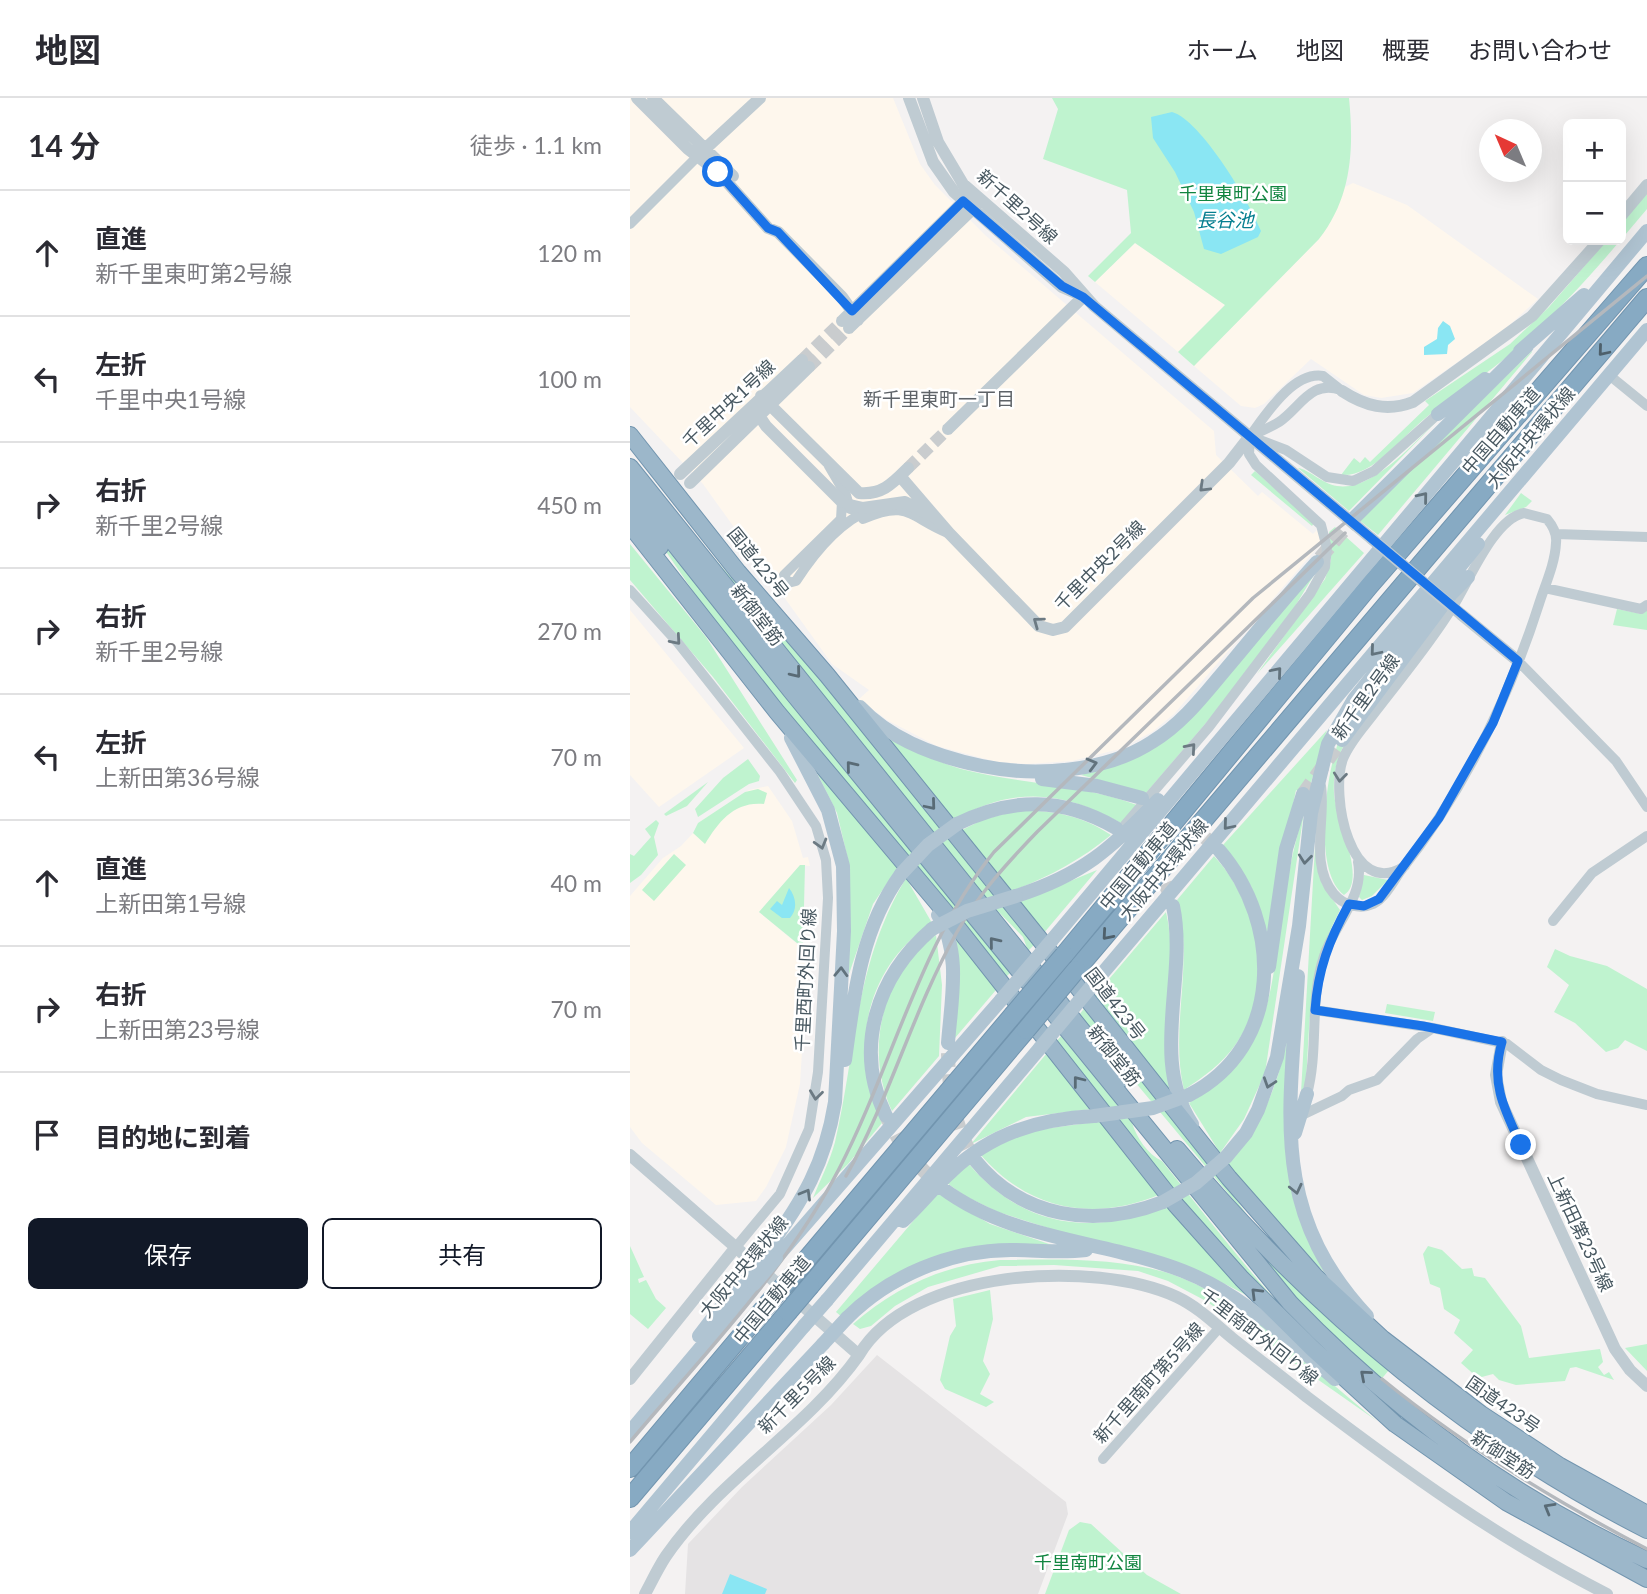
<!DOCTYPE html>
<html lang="ja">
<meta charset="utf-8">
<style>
body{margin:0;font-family:Lato,"Noto Sans JP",sans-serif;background:#f7f7f7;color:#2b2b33}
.controls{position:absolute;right:21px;top:21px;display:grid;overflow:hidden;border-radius:10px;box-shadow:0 7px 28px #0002}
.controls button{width:63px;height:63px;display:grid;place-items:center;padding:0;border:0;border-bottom:2px solid #e1e1e2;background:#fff;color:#2b2b33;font:35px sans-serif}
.compass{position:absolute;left:849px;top:21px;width:63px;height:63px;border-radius:50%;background:#fff;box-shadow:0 7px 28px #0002;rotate:316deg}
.stop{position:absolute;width:21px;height:21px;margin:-16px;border:5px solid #1a73e8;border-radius:50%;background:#fff}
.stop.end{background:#1a73e8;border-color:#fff;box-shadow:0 2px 7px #0008}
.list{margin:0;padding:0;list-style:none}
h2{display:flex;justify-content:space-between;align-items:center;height:91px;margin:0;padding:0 28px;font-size:30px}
h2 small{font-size:23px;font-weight:400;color:#7c7c81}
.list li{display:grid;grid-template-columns:46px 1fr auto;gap:21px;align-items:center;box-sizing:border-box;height:126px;padding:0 28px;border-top:2px solid #e1e1e2}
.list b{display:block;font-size:26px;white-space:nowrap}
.list p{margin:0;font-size:23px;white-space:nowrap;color:#7c7c81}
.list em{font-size:23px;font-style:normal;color:#7c7c81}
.actions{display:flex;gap:14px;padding:21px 28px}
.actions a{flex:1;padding:16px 0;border:2px solid #111827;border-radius:10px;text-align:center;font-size:24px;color:#111827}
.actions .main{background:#111827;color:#fff}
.icon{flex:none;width:38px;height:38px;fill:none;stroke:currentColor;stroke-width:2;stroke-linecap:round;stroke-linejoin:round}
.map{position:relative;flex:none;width:1017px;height:1496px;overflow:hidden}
header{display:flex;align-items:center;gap:42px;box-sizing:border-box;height:98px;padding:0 35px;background:#fff;border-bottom:2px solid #e1e1e2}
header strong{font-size:33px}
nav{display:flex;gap:38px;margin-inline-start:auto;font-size:24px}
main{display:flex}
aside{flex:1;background:#fff}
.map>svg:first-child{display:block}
.commercial{fill:#fef7ed}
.education{fill:#e5e3e4}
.green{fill:#bff3cf}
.water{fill:#8ae6f3}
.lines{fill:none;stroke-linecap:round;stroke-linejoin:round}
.tertiary-tunnel{stroke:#c9ccce;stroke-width:12;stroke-dasharray:12 6;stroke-linecap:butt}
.primary-tunnel{stroke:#c9ccce;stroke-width:14;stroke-dasharray:14 7;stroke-linecap:butt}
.trunk-casing{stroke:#7295af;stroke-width:18}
.motorway-casing{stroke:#7295af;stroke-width:20}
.minor{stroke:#bfcbd2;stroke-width:10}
.tertiary{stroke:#bfcbd2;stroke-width:12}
.primary{stroke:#b0c4d2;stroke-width:14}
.trunk{stroke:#9cb7ca;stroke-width:16}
.motorway{stroke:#87aac3;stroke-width:18}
.rail{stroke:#b4b8bd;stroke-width:3.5}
.motorway-bridge-casing{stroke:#7295af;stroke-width:20;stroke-linecap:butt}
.tertiary-bridge{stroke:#bfcbd2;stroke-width:12}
.primary-bridge{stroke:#b0c4d2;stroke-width:14}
.motorway-bridge{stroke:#87aac3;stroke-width:18}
.oneway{stroke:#4e606b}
.oneway2{stroke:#6c7a83}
.oneway3{stroke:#62737d}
.oneway4{stroke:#596b76}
.route{stroke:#1a73e8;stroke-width:9}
.labels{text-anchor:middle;stroke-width:5;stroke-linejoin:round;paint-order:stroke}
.park-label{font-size:18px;fill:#118540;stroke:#fff}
.street-label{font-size:18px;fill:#485861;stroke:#fff}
.water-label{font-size:19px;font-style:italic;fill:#067f90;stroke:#fff}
.neighbourhood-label{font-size:19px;fill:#5e6368;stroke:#fff}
</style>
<header>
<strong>地図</strong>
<nav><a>ホーム</a><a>地図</a><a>概要</a><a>お問い合わせ</a></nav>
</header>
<main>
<aside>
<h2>14 分<small>徒歩 · 1.1 km</small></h2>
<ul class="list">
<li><svg class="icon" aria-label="ahead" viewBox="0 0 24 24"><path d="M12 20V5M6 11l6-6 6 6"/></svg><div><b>直進</b><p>新千里東町第2号線</p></div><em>120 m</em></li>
<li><svg class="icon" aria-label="left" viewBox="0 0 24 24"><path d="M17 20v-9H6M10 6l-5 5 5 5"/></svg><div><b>左折</b><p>千里中央1号線</p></div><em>100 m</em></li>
<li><svg class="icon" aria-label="right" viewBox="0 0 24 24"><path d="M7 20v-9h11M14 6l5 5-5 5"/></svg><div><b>右折</b><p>新千里2号線</p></div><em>450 m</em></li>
<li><svg class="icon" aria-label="right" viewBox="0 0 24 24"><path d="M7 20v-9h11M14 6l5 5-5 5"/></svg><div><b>右折</b><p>新千里2号線</p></div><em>270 m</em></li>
<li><svg class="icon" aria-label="left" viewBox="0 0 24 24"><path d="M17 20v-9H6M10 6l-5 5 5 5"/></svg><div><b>左折</b><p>上新田第36号線</p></div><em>70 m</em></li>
<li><svg class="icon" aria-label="ahead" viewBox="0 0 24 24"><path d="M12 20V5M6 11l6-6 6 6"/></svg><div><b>直進</b><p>上新田第1号線</p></div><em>40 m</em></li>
<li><svg class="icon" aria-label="right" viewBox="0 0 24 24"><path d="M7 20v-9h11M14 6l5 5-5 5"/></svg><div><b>右折</b><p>上新田第23号線</p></div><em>70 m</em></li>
<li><svg class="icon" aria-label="arrive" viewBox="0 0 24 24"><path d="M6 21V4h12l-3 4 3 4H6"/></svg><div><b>目的地に到着</b></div></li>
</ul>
<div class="actions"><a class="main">保存</a><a>共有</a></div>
</aside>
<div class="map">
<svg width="1017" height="1496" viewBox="0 0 1017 1496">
<rect width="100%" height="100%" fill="#f4f2f2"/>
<path class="commercial" d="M0 0H263L290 66 305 87 355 137 584 333 586 357 628 398 632 394 683 436 687 432 691 445 544 616 522 634 490 651 442 663 397 666 367 664 307 648 257 622 229 601 239 592 202 566 73 386 0 309Z
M723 85 777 107 908 201 875 231 783 295 751 300 734 297 681 261 634 306 625 310 611 308 564 268 689 141 715 89Z
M505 145 595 207 548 254 465 184Z
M0 512 114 650 29 709 0 677Z
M138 688 162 723 173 760 178 759 180 768 170 767 129 814 178 855 170 986 156 1049 136 1089 126 1103 86 1107 12 1045 0 1029V798L33 760 51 748 65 733 68 725 119 692Z"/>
<path class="education" d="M247 1257 436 1404 438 1416 408 1496H55L58 1446 112 1389 201 1307Z"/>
<path class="green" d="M422 0H719C724 51 722 99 689 141L564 268 548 254 595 207 505 145 465 184 458 178 501 135 497 92 413 61 428 11Z
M1017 95V111C976 160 934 209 886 251 857 277 823 297 793 322 770 341 743 379 711 377L724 360 730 365 735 359 740 364 799 307 795 303 880 246 919 209 977 142H991V125Z
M902 254 748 437 729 422 902 253Z
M810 320 719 413 668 370C678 371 693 386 707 388 743 394 785 343 810 320Z
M625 373 684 425 682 428 621 377Z
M891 395 902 403 896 409 875 417Z
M19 429 381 874 373 882 76 512Z
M705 429 734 455 627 576 695 481 701 462 699 434Z
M68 442 204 596 406 845 398 853 393 839 355 800Z
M0 446 76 539 167 682 165 685 83 579 0 482Z
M690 467 664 510 582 618 516 695 451 677 500 661 535 641Z
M987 511 1012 516 1017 512V532L983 527Z
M697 632 676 701 666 692 637 835 621 788 593 747Z
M256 639C281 651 305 663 331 671 389 686 451 686 507 707L491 725C431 692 383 688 322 723Z
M710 640 714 647C706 662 703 678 704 695 705 719 738 782 714 797 682 774 696 672 710 640Z
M118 661 130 678 129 683 119 686 68 719 65 711 93 680Z
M185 671 268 769 243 806 219 876 220 770 207 715Z
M78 684 57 708 36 718 34 716Z
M128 691 137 695 134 706C105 703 89 723 75 746L63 735 68 725 115 694Z
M389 712C424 713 451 717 481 737 449 763 417 780 379 794L330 733 352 722Z
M674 714 635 975 614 1021 590 1055 559 1005C634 962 640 908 650 829 656 789 662 752 674 714Z
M26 722 29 725 24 739 28 757 11 777 0 785V756L4 758 21 739 15 731Z
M685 748 692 786 710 812C678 874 680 918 676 985L671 995Z
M44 756 56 767 24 803 12 792Z
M584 758C629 806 645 890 606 946 592 966 573 979 554 992 539 929 565 865 547 802Z
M170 767H175L173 850 129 814Z
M467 772 413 836 387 805Z
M734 777 758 782 742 798 732 802 729 799Z
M276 780 302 825C234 870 219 953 252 1025L218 1066 183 1100C190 1082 200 1063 205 1044 227 949 224 868 276 780Z
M536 814C550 872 529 934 540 993L463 900Z
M306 837 312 887 309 958 262 1013C234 952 251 878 306 837Z
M326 841 366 892 325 940V842Z
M925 851 940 858 977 868 1017 891V953L995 942 988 950 976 954 945 925 924 914 939 887 917 869Z
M757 906 805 914 803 923 755 915Z
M456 908 569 1049 622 1124 449 917Z
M659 935C657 1034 646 1088 698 1178L655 1134 598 1066C634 1024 647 989 659 935Z
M431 938 502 1025C507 1040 517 1056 532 1063 582 1125 630 1190 686 1245 781 1339 897 1412 1017 1472V1476C854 1397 711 1287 591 1152 532 1086 480 1014 424 946Z
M417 955 462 1011 396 1019 341 1046Z
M472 1023 531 1096C463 1125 398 1112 350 1056L399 1033Z
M338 1065C393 1130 463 1139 539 1107L618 1198 595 1186 368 1114 335 1098 317 1085Z
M564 1076 759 1272 749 1284 691 1233Z
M307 1095 360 1126 422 1147 332 1154 213 1220 206 1214Z
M0 1148 14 1179 8 1181 9 1185 16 1182 26 1201 36 1210 18 1231 0 1216Z
M798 1148 812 1152 832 1171 842 1170 844 1178 855 1180 891 1228 899 1260 970 1251 973 1264 968 1269 974 1277 979 1274 984 1282 946 1269 940 1270 935 1283 886 1287 869 1282 863 1276 848 1280 831 1265 843 1252 824 1235 830 1222 814 1211 810 1190 800 1186 793 1156Z
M370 1162C426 1161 491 1159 544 1177 613 1201 689 1277 747 1323L576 1203 538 1183 508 1173 424 1167 370 1168 298 1189 265 1208 241 1228 230 1231 223 1226C265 1189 314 1167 370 1162Z
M360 1192 363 1221 353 1263 360 1276 350 1296 364 1304 356 1309 315 1291 310 1282 320 1238 326 1228 323 1201Z
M1017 1246V1273L995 1250Z
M450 1424 461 1426 517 1477 551 1496H415L439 1432Z"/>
<path class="water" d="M542 14C571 22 620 105 631 133L628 139 591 156 574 151 564 114 545 74 523 40 521 19Z
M813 223 820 228 825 241 818 247 817 256 794 257V249L807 241 808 230Z
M159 790C166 799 168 811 160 820H152L140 811 147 803 152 807Z
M100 1476 137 1491 135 1496H92Z"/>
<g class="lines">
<path class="tertiary-tunnel" d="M172 262 212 223
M179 269 219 230
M278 370 318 331"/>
<path class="primary-tunnel" d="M690 460 726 418
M673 696 712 642
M523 705 562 728 589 752
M496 737C521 754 533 778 543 805
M318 955C319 994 324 1028 344 1061
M256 1018 276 1055 308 1087"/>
<g class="trunk-casing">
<path id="trunk" d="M0 337 108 474 197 577 408 839 599 1080 685 1178 753 1241 851 1316 930 1368 1017 1416
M0 369 491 981
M0 390 161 593 660 1205C762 1311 883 1400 1017 1462
M0 406 30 449
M0 427 147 614 316 815 546 1107 612 1181 682 1250 765 1326 876 1404 1017 1481
M547 1051C678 1207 834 1339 1017 1432"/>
</g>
<g class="motorway-casing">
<path id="motorway" d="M434 857 740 487 1017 168
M446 872 1017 200
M165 1175 383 917
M180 1188 396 932
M0 1370 142 1201
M0 1400 158 1214"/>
</g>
<path class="minor" d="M0 126 71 55
M979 277 1017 308
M623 337C632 333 641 329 649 324 670 310 681 281 711 292
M620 338C635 318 663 273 693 278L712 293
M627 341 656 352 697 379 723 383 744 373 808 316
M199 368 216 397 220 411
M216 406 212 404 211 421 154 477 158 485 166 483C184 455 209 424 241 411
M233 421C279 401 279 419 318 435
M926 436 1017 439
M915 490 1011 511 1017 507
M0 492 48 545 150 674 186 728 196 762 198 800 188 974 179 1031 150 1096 106 1149
M888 563 986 663 1017 709
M691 688C696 721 679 767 704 796 713 807 730 812 743 806 755 800 763 784 770 774 833 694 878 603 909 506 915 487 925 466 926 445 927 436 923 428 917 421L894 415C863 421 838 486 822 510 800 546 772 579 746 613 735 628 720 643 713 661 700 696 720 804 775 768
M494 728 579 629 680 496 695 469 697 450 691 427 626 367 619 356 620 338
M923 823 962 775 1017 738
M685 912 803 930
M677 996C689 952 679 902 694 858 704 827 735 798 728 764
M670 1018 712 998 719 992 747 982 787 941 803 930 877 946 911 972 931 982 967 996 1017 1007
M473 1361 590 1229"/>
<path class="tertiary" d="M7 0 58 51 88 74 138 130 148 134 212 199 228 222
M23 0 103 78
M279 0 303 64 324 94 432 189 453 198
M293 0 308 44 333 86 434 174 464 208 742 441
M75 51 130 0
M991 118 1017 87
M212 223 339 98
M219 230 348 106
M712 293C735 308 757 314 783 304L902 218 970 142
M131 298 229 395C252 397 262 386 278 370
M126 313 136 328 212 404
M318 331 453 199
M50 376 172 262
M270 378 319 435 409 528 423 532 435 529 599 365 620 338
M60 385 179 269
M220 407 233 410 275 404 300 417
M832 517 888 563
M872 944 866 977 871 1004 985 1251 1000 1272 1017 1288
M0 1057 229 1257C175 1333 89 1381 36 1458 28 1470 22 1483 15 1496
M229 1257C280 1170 465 1161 547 1199 568 1209 584 1225 602 1240 627 1260 652 1279 677 1299 773 1372 868 1441 977 1496
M0 1281 106 1149"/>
<path class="primary" d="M890 253 954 197
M808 316 855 281
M726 418 897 248
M230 609C261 642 308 659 352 668 405 679 476 674 522 644 554 625 577 593 601 565 629 531 657 497 687 464
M712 642 821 496 838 479
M412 681 467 688 512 700
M327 726C382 699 433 699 486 730
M386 798C452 777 481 751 528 702
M543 808C558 878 519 961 562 1026
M308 817C332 854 321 903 318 945
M422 842 1017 133
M639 869 656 751 673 696
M668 878C661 1011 637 1111 737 1218
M460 890 1017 232
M215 962C224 896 231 831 271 776
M559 997C654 948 653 826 589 752
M256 1018C223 950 247 878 302 831
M665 1035 677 996
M596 1059 616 1035 628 1012 647 959 669 828 681 715 698 646 724 601 848 446
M344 1061C391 1120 464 1131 533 1104
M312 1090C383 1143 473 1142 553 1173 612 1196 657 1241 705 1281
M273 1123C290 1107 304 1089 322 1073 362 1035 409 1021 464 1018
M137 1152C173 1102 195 1066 205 1004L214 833 213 768 198 712 161 640
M146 1160 371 902
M197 1202 410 950
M217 1220C259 1178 320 1152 381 1152 406 1152 431 1155 456 1152
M69 1238 115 1178
M0 1334 124 1186
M0 1434 174 1228
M0 1452 193 1246"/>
<use href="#trunk" class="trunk"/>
<use href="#motorway" class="motorway"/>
<path class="rail" d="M216 1078C260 1000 283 912 327 834 348 797 377 765 407 734L715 435
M752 1281C834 1348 923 1402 1017 1451
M0 1344C73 1257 156 1173 209 1071 263 967 289 846 364 754L623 500 1017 178"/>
<g class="motorway-bridge-casing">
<path id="motorway-bridge" d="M383 917 434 857
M396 932 446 872
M142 1201 165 1175
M158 1214 180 1188"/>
</g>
<path class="tertiary-bridge" d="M742 441 832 517"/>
<path class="primary-bridge" d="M271 776 298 747 327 726
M302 831 337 813 386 798
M371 902 422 842
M410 950 460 890
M464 1018 523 1010 559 997
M533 1104 566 1085 596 1059
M115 1178 137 1152
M124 1186 146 1160
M174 1228 197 1202
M193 1246 217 1220"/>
<use href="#motorway-bridge" class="motorway-bridge"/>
</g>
<defs><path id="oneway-chevron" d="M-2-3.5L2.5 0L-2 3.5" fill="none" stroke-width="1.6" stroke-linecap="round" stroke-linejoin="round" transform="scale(1.75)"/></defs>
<g class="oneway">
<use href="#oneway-chevron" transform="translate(973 253) rotate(130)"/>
<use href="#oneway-chevron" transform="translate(477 837) rotate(131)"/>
</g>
<g class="oneway2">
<use href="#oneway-chevron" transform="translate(574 389) rotate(136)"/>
<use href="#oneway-chevron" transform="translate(408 524) rotate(-144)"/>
<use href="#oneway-chevron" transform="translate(46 542) rotate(49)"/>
<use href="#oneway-chevron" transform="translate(561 650) rotate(-49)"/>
<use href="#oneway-chevron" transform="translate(710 679) rotate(96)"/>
<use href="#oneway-chevron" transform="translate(191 746) rotate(74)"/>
<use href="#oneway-chevron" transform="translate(186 997) rotate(97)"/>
</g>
<g class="oneway3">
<use href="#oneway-chevron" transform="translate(793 399) rotate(-51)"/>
<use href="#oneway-chevron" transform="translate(745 553) rotate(130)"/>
<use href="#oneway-chevron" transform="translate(647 574) rotate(-50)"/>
<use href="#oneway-chevron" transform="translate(462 666) rotate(-15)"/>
<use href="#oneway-chevron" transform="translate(598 727) rotate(130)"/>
<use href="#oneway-chevron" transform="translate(675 761) rotate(96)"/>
<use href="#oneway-chevron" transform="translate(211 874) rotate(-88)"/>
<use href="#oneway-chevron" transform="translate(639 985) rotate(108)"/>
<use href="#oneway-chevron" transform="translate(666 1091) rotate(77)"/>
<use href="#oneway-chevron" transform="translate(176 1096) rotate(-60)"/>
</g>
<g class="oneway4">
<use href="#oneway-chevron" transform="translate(166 575) rotate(51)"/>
<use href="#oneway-chevron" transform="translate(221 668) rotate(-129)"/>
<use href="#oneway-chevron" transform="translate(301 707) rotate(50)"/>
<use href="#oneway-chevron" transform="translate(364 844) rotate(-129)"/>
<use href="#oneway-chevron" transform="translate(448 983) rotate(-128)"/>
<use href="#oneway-chevron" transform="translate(626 1195) rotate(-135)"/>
<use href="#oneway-chevron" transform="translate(735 1277) rotate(-139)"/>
<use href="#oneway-chevron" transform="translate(919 1410) rotate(-150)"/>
</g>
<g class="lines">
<path class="route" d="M88 74 138 130 148 134 222 213 333 103 432 188 453 199 888 563 863 625 809 720 749 801 734 808 719 806C699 842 688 872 685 912L793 928 872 944C860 984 874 1011 891 1047"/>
</g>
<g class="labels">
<g class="park-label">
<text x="603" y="102">千里東町公園</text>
<text x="458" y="1471">千里南町公園</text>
</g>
<g class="street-label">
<text transform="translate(387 109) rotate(42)" y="6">新千里2号線</text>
<text transform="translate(99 306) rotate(-43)" y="6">千里中央1号線</text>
<text transform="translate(871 333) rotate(-49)" y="6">中国自動車道</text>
<text transform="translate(901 340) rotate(-50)" y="6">大阪中央環状線</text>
<text transform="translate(128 465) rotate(51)" y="6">国道423号</text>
<text transform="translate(470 468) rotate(-45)" y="6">千里中央2号線</text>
<text transform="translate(127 517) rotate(52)" y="6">新御堂筋</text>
<text transform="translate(736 599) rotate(-54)" y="6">新千里2号線</text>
<text transform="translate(508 768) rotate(-50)" y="6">中国自動車道</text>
<text transform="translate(534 772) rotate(-50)" y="6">大阪中央環状線</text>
<text transform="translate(176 882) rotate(-87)" y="6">千里西町外回り線</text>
<text transform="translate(485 906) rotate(52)" y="6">国道423号</text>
<text transform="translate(484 958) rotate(51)" y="6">新御堂筋</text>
<text transform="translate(950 1134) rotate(65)" y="6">上新田第23号線</text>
<text transform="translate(114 1169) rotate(-50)" y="6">大阪中央環状線</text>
<text transform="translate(142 1202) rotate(-50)" y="6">中国自動車道</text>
<text transform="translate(629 1239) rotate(38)" y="6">千里南町外回り線</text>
<text transform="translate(519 1285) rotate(-48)" y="6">新千里南町第5号線</text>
<text transform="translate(167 1297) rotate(-45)" y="6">新千里5号線</text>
<text transform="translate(873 1307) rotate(35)" y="6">国道423号</text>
<text transform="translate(873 1357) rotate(33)" y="6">新御堂筋</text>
</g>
<g class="water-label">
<text x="595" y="129">長谷池</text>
</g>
<g class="neighbourhood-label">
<text x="309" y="308">新千里東町一丁目</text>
</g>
</g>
</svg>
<div class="controls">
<button>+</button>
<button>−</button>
</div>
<svg class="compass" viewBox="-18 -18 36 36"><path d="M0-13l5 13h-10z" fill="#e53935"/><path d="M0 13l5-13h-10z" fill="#7c7c81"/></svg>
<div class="stop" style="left:88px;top:74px"></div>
<div class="stop end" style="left:891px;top:1047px"></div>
</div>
</main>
